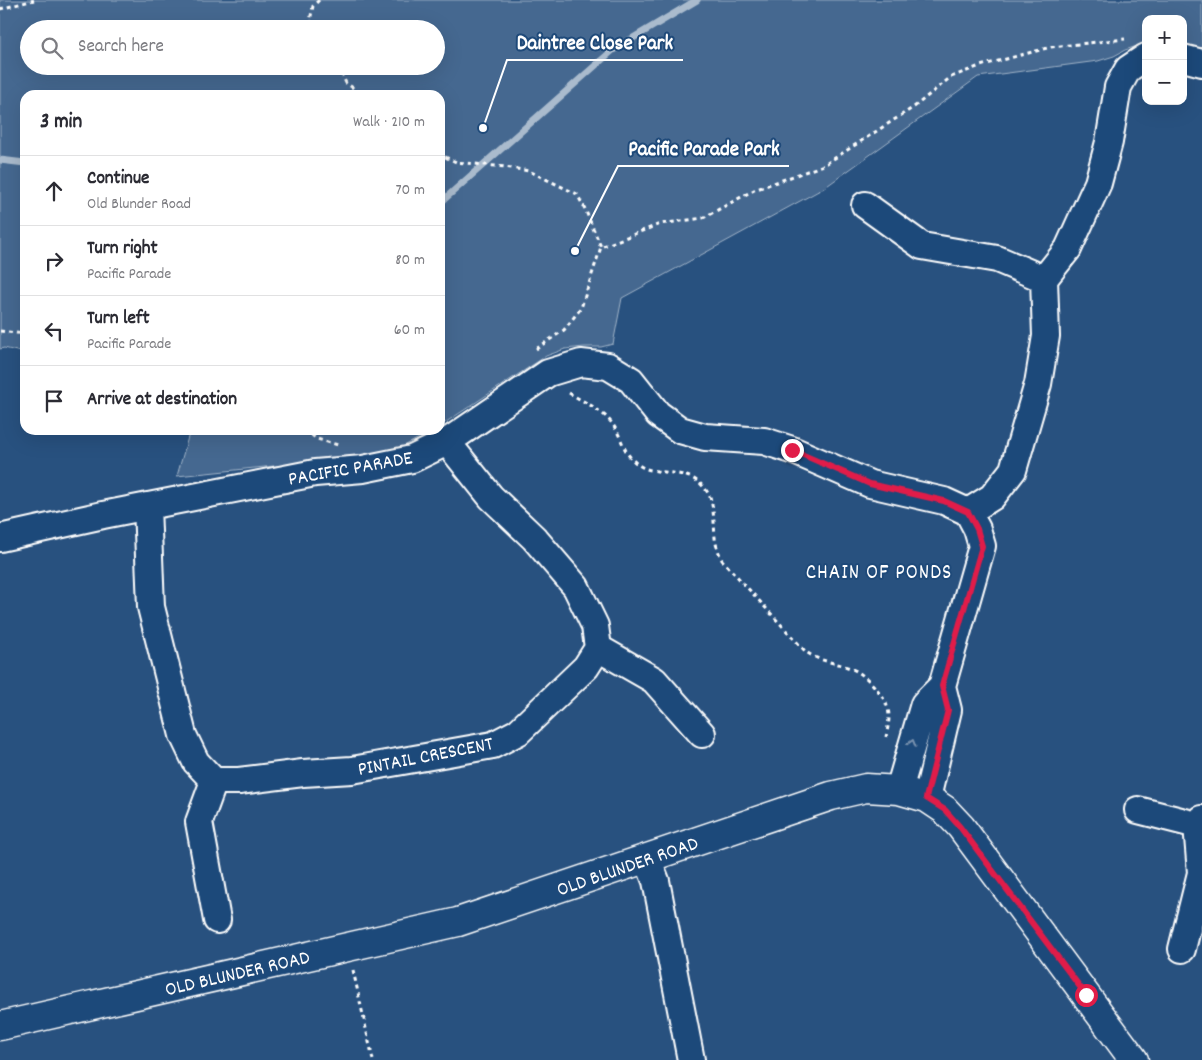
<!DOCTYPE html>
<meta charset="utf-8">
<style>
body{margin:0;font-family:Dekko,sans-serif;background:#f2f2f3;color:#2b2b33}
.controls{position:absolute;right:15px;top:15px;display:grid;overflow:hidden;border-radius:10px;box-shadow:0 5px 20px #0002}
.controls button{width:45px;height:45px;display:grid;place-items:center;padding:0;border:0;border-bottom:1px solid #e1e1e2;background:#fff;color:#2b2b33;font:25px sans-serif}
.stop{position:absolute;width:15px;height:15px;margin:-11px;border:4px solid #e11d48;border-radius:50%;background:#fff}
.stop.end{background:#e11d48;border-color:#fff;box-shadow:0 1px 5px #0008}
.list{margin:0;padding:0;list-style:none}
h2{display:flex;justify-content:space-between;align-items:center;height:65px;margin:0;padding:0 20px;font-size:21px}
h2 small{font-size:16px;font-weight:400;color:#7c7c81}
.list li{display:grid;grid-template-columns:32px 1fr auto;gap:15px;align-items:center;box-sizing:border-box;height:70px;padding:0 20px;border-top:1px solid #e1e1e2}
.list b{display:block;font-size:19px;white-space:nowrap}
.list p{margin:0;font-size:16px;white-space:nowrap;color:#7c7c81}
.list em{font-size:16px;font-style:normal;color:#7c7c81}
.icon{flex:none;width:28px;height:28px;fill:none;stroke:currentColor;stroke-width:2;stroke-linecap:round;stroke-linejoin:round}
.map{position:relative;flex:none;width:1202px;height:1060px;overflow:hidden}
.search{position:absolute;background:#fff;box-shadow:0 5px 20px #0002;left:20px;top:20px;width:425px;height:55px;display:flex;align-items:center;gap:12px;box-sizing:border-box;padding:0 18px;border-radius:28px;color:#7c7c81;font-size:19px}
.panel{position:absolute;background:#fff;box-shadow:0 5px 20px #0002;left:20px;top:90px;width:425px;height:345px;border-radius:15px}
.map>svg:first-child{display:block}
.green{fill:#446890;stroke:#a2b4c8;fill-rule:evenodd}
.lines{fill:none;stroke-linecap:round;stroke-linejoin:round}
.stream{stroke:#aabbcd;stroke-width:7}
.minor-casing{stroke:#fff;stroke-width:30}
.secondary-casing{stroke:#fff;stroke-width:31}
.path{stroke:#fff;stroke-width:3;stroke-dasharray:4 4;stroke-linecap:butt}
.minor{stroke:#1f4a7a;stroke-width:26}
.secondary{stroke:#1f4a7a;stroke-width:28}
.oneway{stroke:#7992af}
.route{stroke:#e11d48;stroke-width:6}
.labels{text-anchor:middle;stroke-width:4;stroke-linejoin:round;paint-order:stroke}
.street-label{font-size:20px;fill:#fff;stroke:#1f4a7a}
.neighbourhood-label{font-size:21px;letter-spacing:1px;fill:#fff;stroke:#1f4a7a}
.leader{fill:none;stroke:#fff;stroke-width:2}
.callout-dot{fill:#fff;stroke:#1f4a7a;stroke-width:2}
.callout-label{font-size:21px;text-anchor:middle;font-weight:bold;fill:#fff;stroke:#1f4a7a;stroke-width:4;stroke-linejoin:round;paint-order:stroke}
</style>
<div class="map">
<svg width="1202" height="1060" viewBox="0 0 1202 1060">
<rect width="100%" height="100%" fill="#28517f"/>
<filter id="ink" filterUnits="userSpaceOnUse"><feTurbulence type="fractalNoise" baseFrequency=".02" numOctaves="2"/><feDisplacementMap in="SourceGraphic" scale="10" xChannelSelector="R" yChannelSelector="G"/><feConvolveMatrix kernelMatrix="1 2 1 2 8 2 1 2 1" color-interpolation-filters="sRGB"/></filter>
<g filter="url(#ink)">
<path class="green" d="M0 0H1202V49L1183 46V19H1146V43L1125 50 1114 56 1098 61 978 77 824 188 622 298 613 344 601 347H584L565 349 546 356 440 426V95H25V353L4 348 0 349ZM29 29H436V66H29Z
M190 430H434L404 446 371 456 177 476Z"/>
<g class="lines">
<path class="stream" d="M0 160 25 163
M440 203 613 50 697 0"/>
<g class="minor-casing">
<path id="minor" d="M1183 58 1202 63
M865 205 922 246 997 259 1044 279
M147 506 151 607 183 735 196 762 214 781H239L303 773 352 770 493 745 518 732 586 667 598 648 595 626 576 587 534 538 491 497 447 442
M968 512 992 497 1013 470 1038 384 1046 336 1044 279 1068 249 1098 183 1109 142 1118 87 1128 69 1146 57
M0 538 103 515 315 473 363 469 412 459 447 442 548 373 581 363 608 366 631 380 658 414 680 430 705 437 764 441 792 450 870 484 944 501 968 512 977 529 982 546 942 686 924 704 899 790
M598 648 654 680 702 734
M214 781 199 822 217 920
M927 798 948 710 942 686
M1138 810 1197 825
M647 858 656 881 691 1060
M1182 949 1201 873 1197 825 1202 819"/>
</g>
<g class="secondary-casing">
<path id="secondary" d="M0 1026 458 922 831 796 866 788 899 790 927 798 945 810 961 827 1134 1060"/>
</g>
<path class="path" d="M319 0 313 6 310 21 319 29
M0 9 34 0
M337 66 346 83 363 95
M440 151 443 156 456 162 505 167 529 171 577 194 585 209 601 247
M0 331 25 334
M536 349 564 330 581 308 601 247 660 224 703 218 754 190 824 165 914 107 951 77 980 66 1051 47 1125 39
M569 393C582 401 599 408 610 421 624 437 621 455 642 467 647 470 652 470 657 471 677 474 696 473 708 493 714 502 714 526 715 538 716 546 719 553 722 560L806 652C822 663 833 661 850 668 864 673 882 692 887 706 891 716 888 726 886 737
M305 430 317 439 338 445
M353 970 373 1060"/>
<use href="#minor" class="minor"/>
<use href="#secondary" class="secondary"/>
</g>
<defs><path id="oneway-chevron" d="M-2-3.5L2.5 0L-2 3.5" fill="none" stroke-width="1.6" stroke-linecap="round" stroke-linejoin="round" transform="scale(1.25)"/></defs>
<use class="oneway" href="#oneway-chevron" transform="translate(912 743) rotate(-73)"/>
</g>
<g class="lines" filter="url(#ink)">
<path class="route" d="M792 450 870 484 944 501 968 512 977 529 982 546 942 686 948 710 926 798 945 810 960 827 1086 995"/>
</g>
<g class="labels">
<g class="street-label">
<text transform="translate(350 467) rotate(-10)" y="7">PACIFIC PARADE</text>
<text transform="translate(425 755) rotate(-11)" y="7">PINTAIL CRESCENT</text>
<text transform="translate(627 865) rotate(-19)" y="7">OLD BLUNDER ROAD</text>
<text transform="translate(237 972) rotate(-13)" y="7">OLD BLUNDER ROAD</text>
</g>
<g class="neighbourhood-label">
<text x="879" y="578">CHAIN OF PONDS</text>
</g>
</g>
<path class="leader" d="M483 128L507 60H683M575 251L618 166H789"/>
<g class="callout-dot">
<circle cx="483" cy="128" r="5"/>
<circle cx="575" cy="251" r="5"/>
</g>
<g class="callout-label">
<text x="595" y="49">Daintree Close Park</text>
<text x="704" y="155">Pacific Parade Park</text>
</g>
</svg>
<div class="controls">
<button>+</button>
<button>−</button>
</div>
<div class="stop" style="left:1086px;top:995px"></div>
<div class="stop end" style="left:792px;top:450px"></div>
<div class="search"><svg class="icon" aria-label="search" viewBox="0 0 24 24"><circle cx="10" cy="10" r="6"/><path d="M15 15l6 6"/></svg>Search here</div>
<section class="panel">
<h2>3 min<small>Walk · 210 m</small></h2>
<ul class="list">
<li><svg class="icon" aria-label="ahead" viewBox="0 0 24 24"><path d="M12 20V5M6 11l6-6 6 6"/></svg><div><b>Continue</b><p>Old Blunder Road</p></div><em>70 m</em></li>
<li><svg class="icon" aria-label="right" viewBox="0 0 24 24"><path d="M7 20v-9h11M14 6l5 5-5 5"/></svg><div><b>Turn right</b><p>Pacific Parade</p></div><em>80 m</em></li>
<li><svg class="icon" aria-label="left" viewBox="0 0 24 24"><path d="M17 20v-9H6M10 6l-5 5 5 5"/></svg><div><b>Turn left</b><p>Pacific Parade</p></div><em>60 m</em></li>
<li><svg class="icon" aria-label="arrive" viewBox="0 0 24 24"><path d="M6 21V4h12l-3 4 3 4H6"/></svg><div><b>Arrive at destination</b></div></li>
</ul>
</section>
</div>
